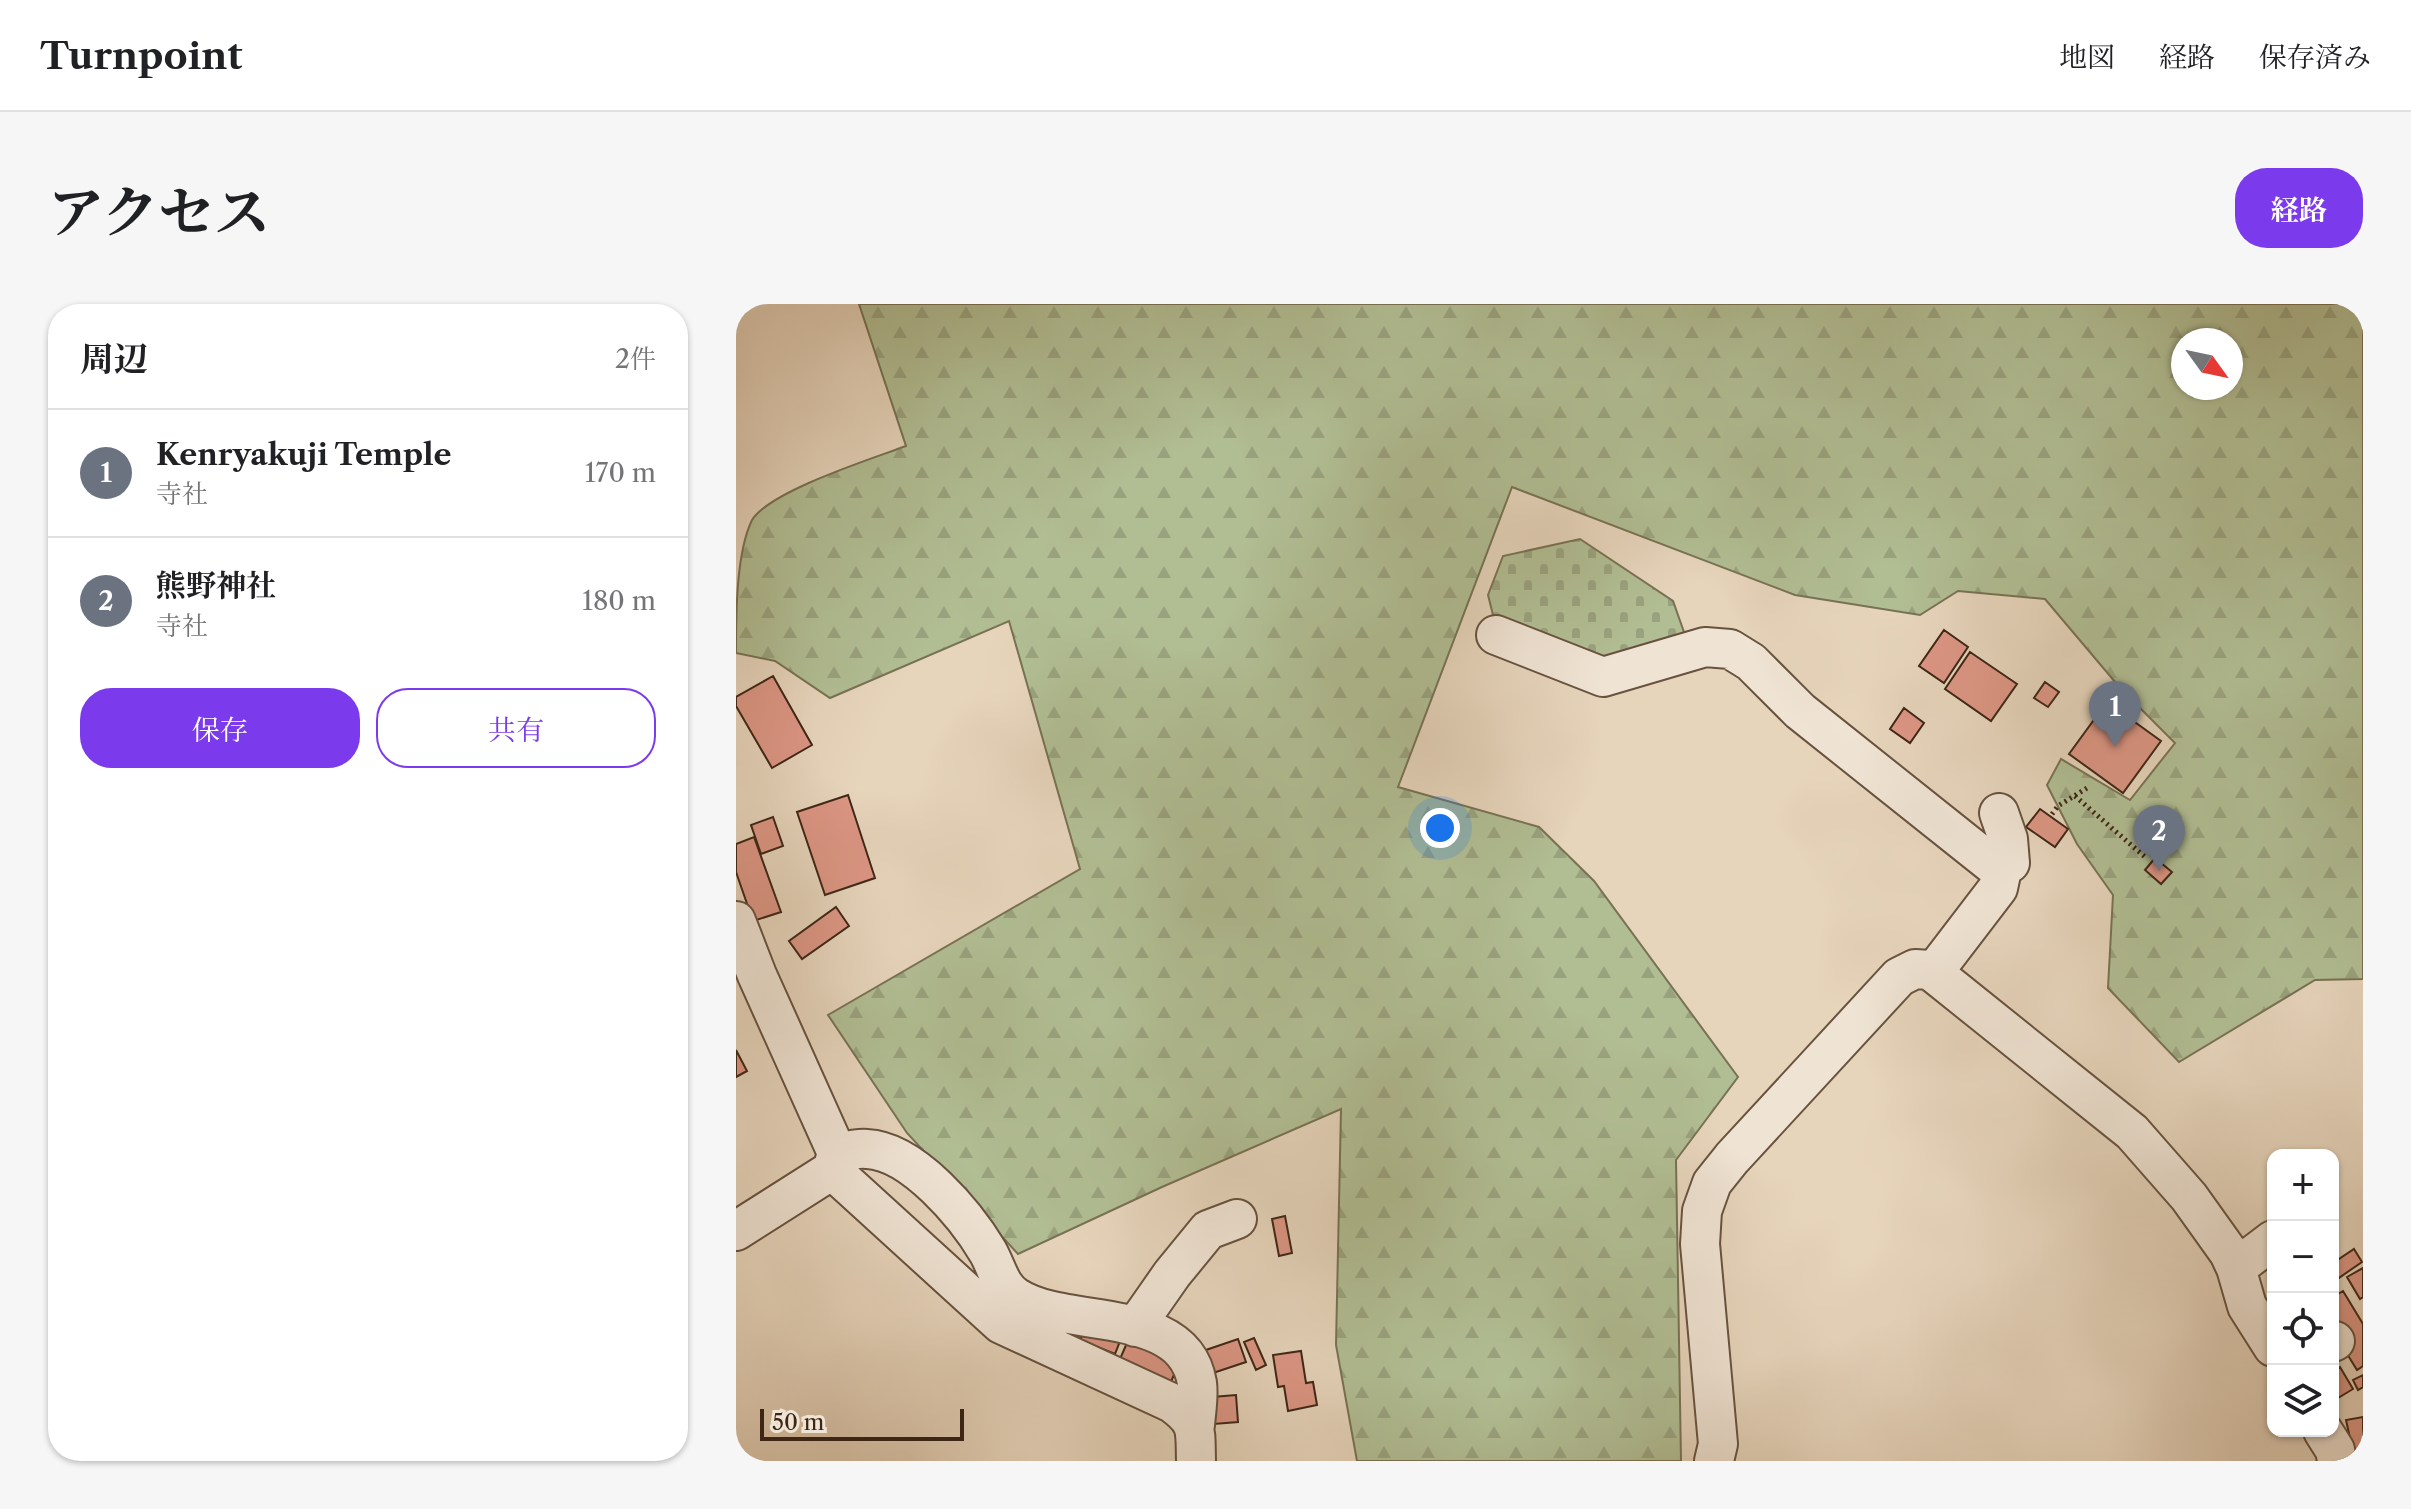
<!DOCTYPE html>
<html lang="ja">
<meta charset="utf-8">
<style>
body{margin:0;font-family:"Libre Caslon Text","Noto Serif JP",serif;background:#f6f6f6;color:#202124}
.controls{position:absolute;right:24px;bottom:24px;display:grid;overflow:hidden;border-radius:16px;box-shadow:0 2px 6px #0004}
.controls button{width:72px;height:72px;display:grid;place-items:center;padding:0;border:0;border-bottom:2px solid #e0e0e0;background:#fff;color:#202124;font:40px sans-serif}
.compass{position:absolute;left:1435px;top:24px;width:72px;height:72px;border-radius:50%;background:#fff;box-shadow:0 2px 6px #0004;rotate:123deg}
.scale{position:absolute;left:24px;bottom:20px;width:204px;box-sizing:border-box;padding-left:8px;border:4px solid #3e2616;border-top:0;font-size:22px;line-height:28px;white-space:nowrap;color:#3e2616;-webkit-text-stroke:6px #efe3d3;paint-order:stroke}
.you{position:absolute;left:704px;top:524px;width:28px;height:28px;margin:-20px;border:6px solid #fff;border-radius:50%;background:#1a73e8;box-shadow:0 0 0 12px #1a73e833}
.badge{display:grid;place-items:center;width:52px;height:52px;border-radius:50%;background:#7c3aed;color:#fff;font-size:26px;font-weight:700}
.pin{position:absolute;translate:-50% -66px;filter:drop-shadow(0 2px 4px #0008)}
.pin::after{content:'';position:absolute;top:42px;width:28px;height:24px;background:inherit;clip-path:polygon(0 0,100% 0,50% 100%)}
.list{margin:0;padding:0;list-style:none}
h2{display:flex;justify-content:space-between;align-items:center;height:104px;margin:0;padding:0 32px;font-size:34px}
h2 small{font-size:26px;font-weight:400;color:#757577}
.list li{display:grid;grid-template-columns:52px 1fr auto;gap:24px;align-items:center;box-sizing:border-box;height:128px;padding:0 32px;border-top:2px solid #e0e0e0}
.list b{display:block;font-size:30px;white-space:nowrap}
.list p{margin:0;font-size:26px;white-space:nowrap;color:#757577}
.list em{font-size:26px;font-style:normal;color:#757577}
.actions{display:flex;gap:16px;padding:24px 32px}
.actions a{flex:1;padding:18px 0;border:2px solid #7c3aed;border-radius:32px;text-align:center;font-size:28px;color:#7c3aed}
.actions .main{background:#7c3aed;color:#fff}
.icon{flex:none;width:44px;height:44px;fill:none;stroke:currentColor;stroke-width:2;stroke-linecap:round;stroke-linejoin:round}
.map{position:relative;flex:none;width:1627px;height:1157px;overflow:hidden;border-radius:32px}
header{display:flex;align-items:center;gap:48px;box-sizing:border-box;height:112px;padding:0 40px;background:#fff;border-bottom:2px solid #e0e0e0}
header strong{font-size:38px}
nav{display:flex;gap:44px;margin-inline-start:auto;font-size:28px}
.intro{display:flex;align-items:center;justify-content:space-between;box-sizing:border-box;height:192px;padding:0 48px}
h1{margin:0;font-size:56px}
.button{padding:20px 36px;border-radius:32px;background:#7c3aed;color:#fff;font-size:28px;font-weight:700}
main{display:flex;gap:48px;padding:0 48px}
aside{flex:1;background:#fff;border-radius:32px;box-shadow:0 2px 6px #0004}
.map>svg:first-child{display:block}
.forest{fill:url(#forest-firs);stroke:#787254;stroke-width:2;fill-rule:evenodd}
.cemetery{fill:url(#cemetery-stones);stroke:#787254;stroke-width:2}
.building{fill:#dc9684;stroke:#3e2616;stroke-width:2}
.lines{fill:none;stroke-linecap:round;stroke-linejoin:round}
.minor-casing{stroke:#68523f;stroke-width:42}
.path{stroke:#3e2616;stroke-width:5;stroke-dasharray:2 4;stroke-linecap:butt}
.minor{stroke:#efe3d3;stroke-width:38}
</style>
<header>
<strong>Turnpoint</strong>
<nav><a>地図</a><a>経路</a><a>保存済み</a></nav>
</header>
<div class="intro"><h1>アクセス</h1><a class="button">経路</a></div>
<main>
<aside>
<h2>周辺<small>2件</small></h2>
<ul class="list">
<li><span class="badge" style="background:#6b7280">1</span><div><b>Kenryakuji Temple</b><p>寺社</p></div><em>170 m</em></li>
<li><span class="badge" style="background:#6b7280">2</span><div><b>熊野神社</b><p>寺社</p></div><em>180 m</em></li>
</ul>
<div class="actions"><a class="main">保存</a><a>共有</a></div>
</aside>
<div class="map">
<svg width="1627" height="1157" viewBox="0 0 1627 1157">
<defs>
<pattern id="forest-firs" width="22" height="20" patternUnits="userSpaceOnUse" patternTransform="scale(2)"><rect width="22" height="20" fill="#b1bd93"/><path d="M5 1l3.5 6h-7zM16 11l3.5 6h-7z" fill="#99a27e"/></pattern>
<pattern id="cemetery-stones" width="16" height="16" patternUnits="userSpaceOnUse" patternTransform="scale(2)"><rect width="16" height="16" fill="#b1bd93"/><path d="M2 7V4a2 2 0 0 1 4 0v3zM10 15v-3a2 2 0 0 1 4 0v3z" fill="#99a27e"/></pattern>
</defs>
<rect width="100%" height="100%" fill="#e6d4bb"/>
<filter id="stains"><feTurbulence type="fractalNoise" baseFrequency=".0025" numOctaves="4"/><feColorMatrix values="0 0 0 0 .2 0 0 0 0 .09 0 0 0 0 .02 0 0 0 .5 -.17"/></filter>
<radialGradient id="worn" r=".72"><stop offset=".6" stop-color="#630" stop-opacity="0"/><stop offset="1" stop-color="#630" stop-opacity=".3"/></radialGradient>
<path class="forest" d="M123 0H1627V675L1579 676 1443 758 1372 684 1377 591 1341 540 1311 481 1325 455 1394 496 1439 439 1385 385 1309 295 1222 287 1184 311 1059 291 776 183 662 483 803 523 858 577 1002 773 940 856 945 1157H621L600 1041 605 805 426 883 282 950 171 829 92 711 344 565 273 317 94 394 39 357 0 349C0 311 0 249 16 216 34 187 135 155 170 142ZM1447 36H1495V84H1447Z"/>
<path class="cemetery" d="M844 235 937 297 949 331 878 357 757 311 752 291 767 252Z"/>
<path class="building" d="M1208 326 1232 343 1208 379 1183 362Z
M1234 348 1281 380 1255 417 1209 385Z
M37 372 76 441 36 464 0 402V393Z
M1309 378 1323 388 1312 403 1298 394Z
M1371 398 1425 437 1387 489 1333 450Z
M1168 404 1188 419 1174 439 1154 425Z
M112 491 139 574 89 591 61 508Z
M1304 505 1332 525 1319 543 1290 523Z
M37 513 47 542 25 550 15 521Z
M18 533 45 608 17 617 0 568V540Z
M1419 554 1436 568 1425 580 1409 566Z
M100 603 113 622 66 655 53 637Z
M0 746 11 767 0 773Z
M549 912 556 949 543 952 536 915Z
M1618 945 1626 958 1597 978V959Z
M1627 964V993L1624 995 1611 973Z
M1607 987 1627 1020V1062L1621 1066 1597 1027V993Z
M351 1019 386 1032 379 1050 344 1036Z
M393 1034 444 1056 435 1078 384 1055Z
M518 1034 530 1061 520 1066 508 1038Z
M502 1035 510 1058 474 1070 467 1047Z
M565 1047 570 1079 577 1078 581 1101 552 1107 548 1082 542 1083 537 1051Z
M1604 1063 1617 1085 1597 1097V1067Z
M1627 1071V1083L1622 1086 1617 1076Z
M500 1091 502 1118 478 1120 476 1093Z
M1627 1113V1146L1617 1148 1610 1116Z"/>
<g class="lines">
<g class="minor-casing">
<path id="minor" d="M760 331 867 373 969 343 994 345 1015 358 1064 407 1261 564 1265 570 1262 584 1197 669
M1263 509 1272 535 1274 559
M0 617 21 671 101 849 96 866 0 927
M101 849C110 847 121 844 131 845 177 847 230 911 252 948 261 964 264 983 280 993 330 1026 448 1000 461 1079 463 1092 460 1108 459 1121
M96 866 265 1020 436 1099C463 1119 459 1125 460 1157
M1500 964 1537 936
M399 1023 436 970 472 926 501 915
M1597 1038 1599 1037
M1587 1127 1599 1146 1601 1157
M978 1157 982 1140 964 940 966 907 976 879 996 854 1163 673 1179 665 1194 666 1396 828 1453 893 1493 949 1500 964 1511 1002 1537 1043"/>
</g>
<path class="path" d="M1339 492 1409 553
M1316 510 1322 502 1351 484"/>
<use href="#minor" class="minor"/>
</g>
<rect width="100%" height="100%" filter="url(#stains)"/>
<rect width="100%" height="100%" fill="url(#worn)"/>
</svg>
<div class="controls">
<button>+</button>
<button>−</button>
<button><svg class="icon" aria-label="locate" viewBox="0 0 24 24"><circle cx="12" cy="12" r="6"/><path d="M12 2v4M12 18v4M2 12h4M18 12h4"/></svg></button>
<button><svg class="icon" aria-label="layers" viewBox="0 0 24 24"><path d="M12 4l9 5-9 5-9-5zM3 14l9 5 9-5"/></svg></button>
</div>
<svg class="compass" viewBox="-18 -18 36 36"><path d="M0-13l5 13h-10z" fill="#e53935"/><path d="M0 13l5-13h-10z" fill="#757577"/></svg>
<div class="scale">50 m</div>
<div class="you"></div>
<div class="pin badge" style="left:1379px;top:443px;background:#6b7280">1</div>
<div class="pin badge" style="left:1423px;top:567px;background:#6b7280">2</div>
</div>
</main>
